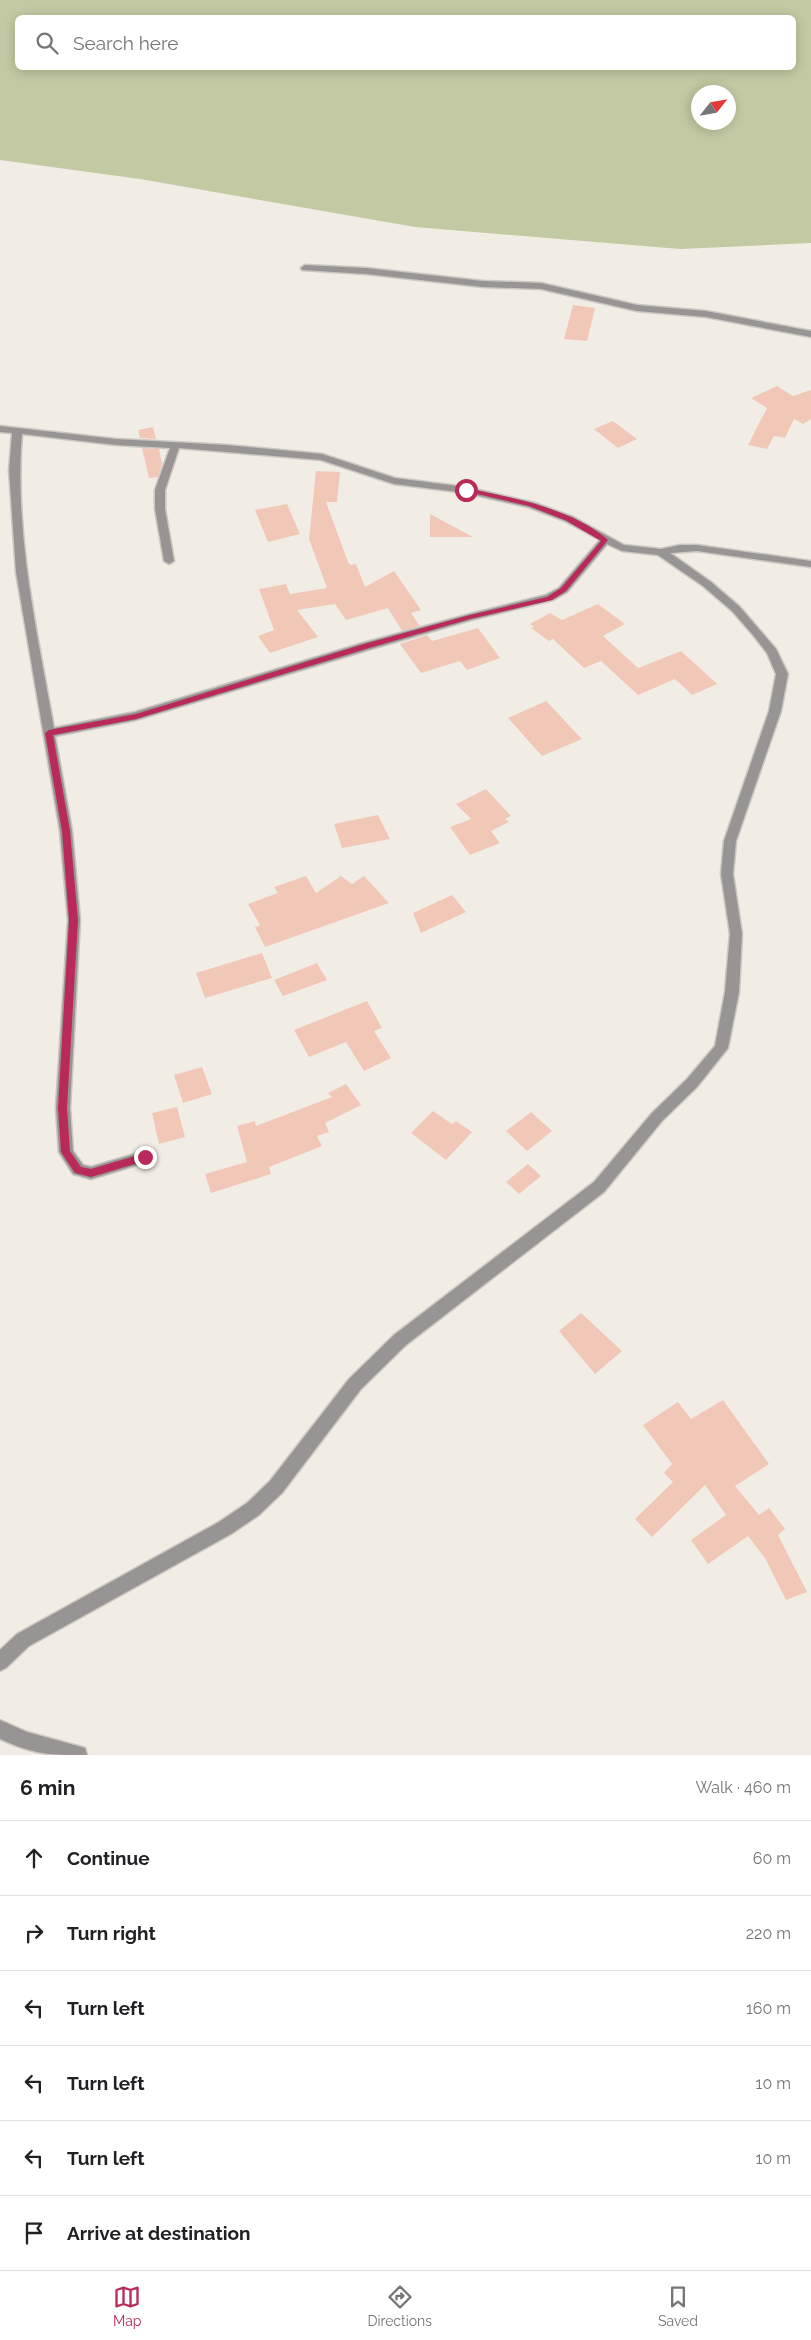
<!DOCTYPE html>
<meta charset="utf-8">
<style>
body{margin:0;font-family:Raleway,sans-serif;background:#f6f6f6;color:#202124}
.compass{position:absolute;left:691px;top:85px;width:45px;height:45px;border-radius:50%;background:#fff;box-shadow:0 2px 12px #0003;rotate:59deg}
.stop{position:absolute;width:15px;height:15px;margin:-11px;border:4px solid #b92a5a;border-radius:50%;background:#fff}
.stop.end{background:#b92a5a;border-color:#fff;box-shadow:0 1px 5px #0008}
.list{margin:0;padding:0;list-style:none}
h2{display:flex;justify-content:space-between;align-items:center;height:65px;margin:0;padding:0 20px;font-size:21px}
h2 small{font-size:16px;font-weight:400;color:#757577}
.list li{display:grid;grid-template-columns:32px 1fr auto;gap:15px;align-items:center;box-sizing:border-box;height:75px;padding:0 20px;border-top:1px solid #e0e0e0}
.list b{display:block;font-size:19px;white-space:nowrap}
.list em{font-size:16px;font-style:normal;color:#757577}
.icon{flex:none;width:28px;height:28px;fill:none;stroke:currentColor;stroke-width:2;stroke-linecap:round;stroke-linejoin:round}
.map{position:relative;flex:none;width:811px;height:1755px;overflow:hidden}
.search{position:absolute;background:#fff;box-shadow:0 2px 12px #0003;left:15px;right:15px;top:15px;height:55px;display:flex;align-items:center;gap:12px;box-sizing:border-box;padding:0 18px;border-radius:8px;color:#757577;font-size:19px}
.sheet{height:515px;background:#fff}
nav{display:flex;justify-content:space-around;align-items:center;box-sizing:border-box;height:70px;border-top:1px solid #e0e0e0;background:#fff;font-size:14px;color:#757577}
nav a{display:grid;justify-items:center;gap:2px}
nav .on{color:#b92a5a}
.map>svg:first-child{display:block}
.green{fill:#c3c9a3;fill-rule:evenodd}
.building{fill:#f1c8b8}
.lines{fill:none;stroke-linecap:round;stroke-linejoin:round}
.street-casing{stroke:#ccc8c1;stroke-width:3}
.street{fill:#989493;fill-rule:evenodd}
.route{fill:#b92a5a}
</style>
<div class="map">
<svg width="811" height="1755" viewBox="0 0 811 1755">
<rect width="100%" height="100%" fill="#f1ede5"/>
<path class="green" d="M0 0H811V243L680 249 415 227 140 179 0 160ZM18 18H794V68H18ZM698 92H728V122H698Z"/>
<path class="building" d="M573 305 595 308 587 341 564 339Z
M777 386 793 396 811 390V419L803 424 794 419 785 438 774 436 767 449 748 445 767 408 751 398Z
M613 421 637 439 618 448 594 429Z
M153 427 156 439 140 438 138 430Z
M142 448 159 449 162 464 158 477 149 478Z
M316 471 340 472 337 502H326L348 562 351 565 356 564 365 587 394 571 421 610 411 613 420 626 402 631 388 608 346 620 335 604 297 610 318 637 270 653 258 636 274 630 259 589 286 584 290 594 327 588 309 539Z
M287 504 300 534 268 542 255 510Z
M430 514 473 537H430Z
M598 604 625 624 603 636 638 668 681 651 717 684 692 695 675 679 638 695 601 661 584 668 553 639 549 641 531 628 534 627 530 624 550 613 562 620Z
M478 628 500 658 467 670 460 661 421 673 400 644 427 635 432 641Z
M546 701 582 739 542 756 508 718Z
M486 789 511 816 505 819 509 822 491 831 500 843 470 855 450 827 471 819 456 804Z
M378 815 390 839 342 848 334 824Z
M306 876 316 893 341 876 352 884 364 876 389 903 265 947 255 927 260 925 248 904 278 893 274 887Z
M452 895 466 912 421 933 413 913Z
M262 953 272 978 205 998 196 973Z
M317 963 327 980 283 996 274 980Z
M367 1001 382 1028 374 1031 391 1058 364 1071 346 1042 309 1057 294 1030Z
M202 1067 212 1094 183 1103 174 1075Z
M346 1084 361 1105 325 1123 329 1132 317 1136 322 1146 269 1167 271 1174 211 1193 205 1174 247 1162 237 1126 255 1121 256 1126 332 1097 328 1093Z
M177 1107 185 1137 159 1144 152 1113Z
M433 1111 452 1124 456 1121 472 1132 446 1160 411 1133Z
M531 1112 552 1131 527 1151 506 1131Z
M528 1164 541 1176 519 1194 506 1182Z
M581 1313 622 1351 595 1374 559 1331Z
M723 1400 769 1464 735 1486 759 1515 769 1508 785 1529 778 1535 807 1592 786 1600 765 1558 748 1536 708 1564 691 1540 726 1515 705 1485 652 1537 635 1519 673 1482 664 1473 672 1464 643 1425 678 1402 691 1419Z"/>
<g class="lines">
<g class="street-casing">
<path id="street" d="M305 265 366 268 483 281 541 283 637 305 706 311 811 331V337L706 317 637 311 541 289 483 287 366 274 302 270 301 268Z
M0 426 116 439 227 445 322 454 395 478 466 487 535 503 573 517 624 545 661 549 680 545H697L811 561V567L697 551 670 553 711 582 740 607 776 649 788 674 781 711 736 841 733 874 742 934 739 992 728 1048 697 1087 662 1121 604 1192 406 1345 361 1389 282 1493 259 1515 231 1534 29 1646 6 1668 0 1671V1650L17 1634 219 1522 247 1503 270 1481 349 1379 394 1335 594 1182 652 1113 687 1079 715 1046 725 992 730 934 721 874 724 841 769 711 776 674 767 653 753 635 732 611 703 586 658 555 622 551 607 544 567 592 553 600 471 620 371 649 136 720 55 736 72 831 80 920 70 1108 73 1151 83 1165 91 1167 145 1151 150 1153 152 1157 150 1161 91 1179 73 1174 59 1152 56 1108 68 920 60 831 16 572 9 470 12 433 0 432ZM22 434 116 445 170 448 155 490V509L164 561 169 564 174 561 165 509V490L179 448 321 460 394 484 466 493 528 507 565 521 600 540 559 588 546 595 470 614 363 643 135 712 54 728C37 631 14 533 22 434Z
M0 1720 27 1732 78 1746 85 1748 87 1755C49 1755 36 1755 0 1739Z"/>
</g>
<use href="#street" class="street"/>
</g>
<path class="route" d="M466 488C512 498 572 508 608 540L566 591 552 600 470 619 369 648 136 719 53 735 70 831 78 920 67 1108 70 1151 81 1167 91 1169 145 1153 150 1157 145 1161 91 1177 75 1173 61 1152 58 1108 69 920 62 831 45 733 49 730 136 714 364 644 470 615 547 597 561 588 601 541 567 521 529 506 464 491Z"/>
</svg>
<svg class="compass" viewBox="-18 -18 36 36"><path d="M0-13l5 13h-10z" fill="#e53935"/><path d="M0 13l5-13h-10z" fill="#757577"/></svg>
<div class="stop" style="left:466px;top:490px"></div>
<div class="stop end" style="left:145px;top:1157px"></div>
<div class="search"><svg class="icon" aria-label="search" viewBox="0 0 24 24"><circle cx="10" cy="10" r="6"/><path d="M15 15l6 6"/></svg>Search here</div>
</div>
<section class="sheet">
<h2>6 min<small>Walk · 460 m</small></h2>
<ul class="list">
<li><svg class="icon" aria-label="ahead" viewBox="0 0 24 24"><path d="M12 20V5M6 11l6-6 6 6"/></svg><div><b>Continue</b></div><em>60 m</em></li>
<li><svg class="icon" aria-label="right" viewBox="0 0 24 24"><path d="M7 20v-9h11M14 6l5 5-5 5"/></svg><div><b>Turn right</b></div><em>220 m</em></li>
<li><svg class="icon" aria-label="left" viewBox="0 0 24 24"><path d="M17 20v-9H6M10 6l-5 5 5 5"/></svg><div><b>Turn left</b></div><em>160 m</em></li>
<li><svg class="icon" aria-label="left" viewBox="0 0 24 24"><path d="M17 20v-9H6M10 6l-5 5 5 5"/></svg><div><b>Turn left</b></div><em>10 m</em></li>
<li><svg class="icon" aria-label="left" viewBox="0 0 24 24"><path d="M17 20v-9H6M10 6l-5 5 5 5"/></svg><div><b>Turn left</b></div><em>10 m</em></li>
<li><svg class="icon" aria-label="arrive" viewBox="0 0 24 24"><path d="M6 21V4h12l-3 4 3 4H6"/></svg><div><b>Arrive at destination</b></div></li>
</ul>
</section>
<nav>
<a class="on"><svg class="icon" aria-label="map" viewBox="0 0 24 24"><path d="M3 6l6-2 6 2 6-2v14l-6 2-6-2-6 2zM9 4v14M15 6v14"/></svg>Map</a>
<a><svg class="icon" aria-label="directions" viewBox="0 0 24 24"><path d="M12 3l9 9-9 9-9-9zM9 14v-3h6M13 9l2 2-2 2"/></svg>Directions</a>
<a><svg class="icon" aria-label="saved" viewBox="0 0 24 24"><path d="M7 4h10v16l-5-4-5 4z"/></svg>Saved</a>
</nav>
